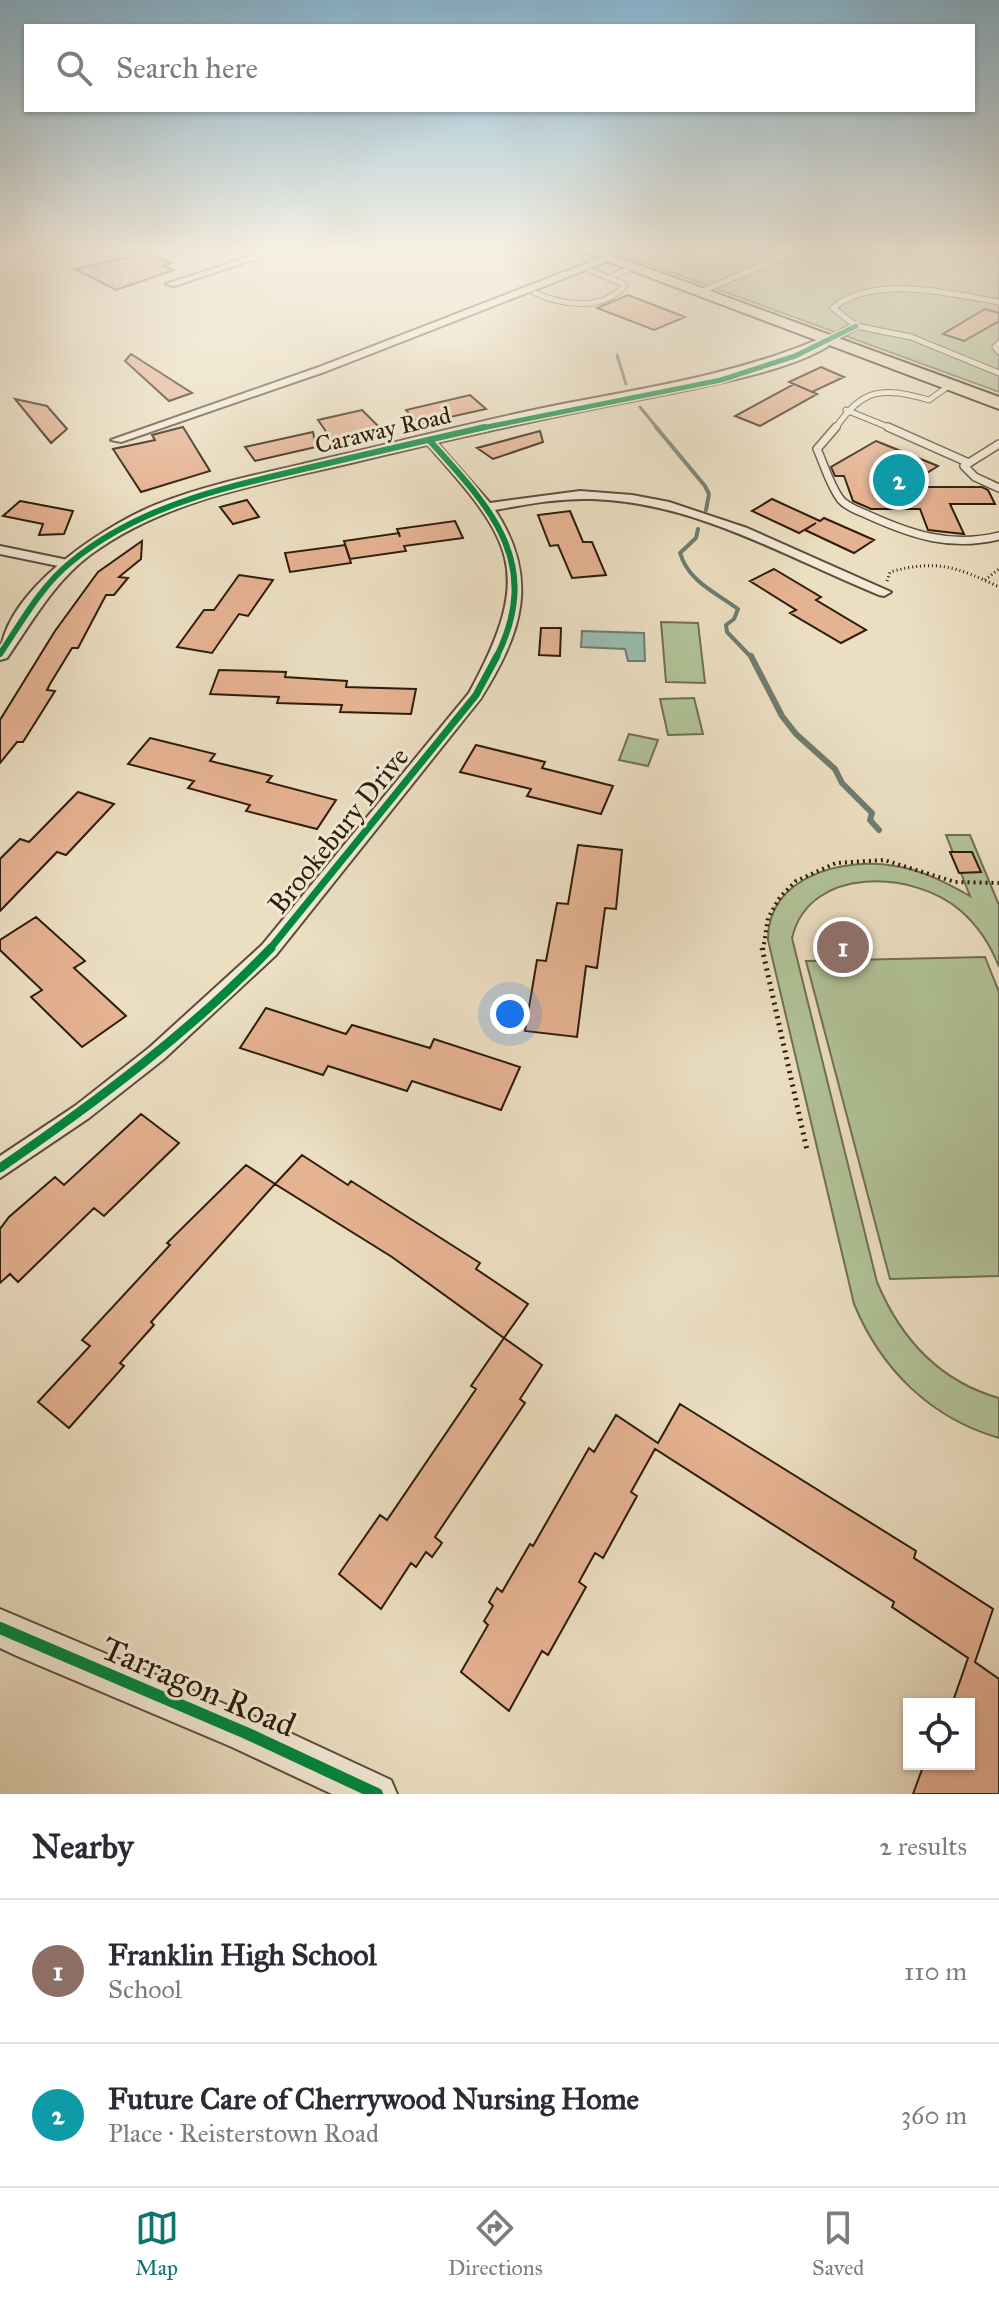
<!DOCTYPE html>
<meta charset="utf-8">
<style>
body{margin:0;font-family:"IM FELL Great Primer",serif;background:#f7f7f7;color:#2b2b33}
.controls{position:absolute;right:24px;bottom:24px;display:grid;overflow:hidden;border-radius:0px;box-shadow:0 2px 6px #0004}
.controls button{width:72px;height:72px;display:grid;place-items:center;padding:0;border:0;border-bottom:2px solid #e1e1e2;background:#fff;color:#2b2b33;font:40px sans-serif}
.you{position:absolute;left:510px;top:1014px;width:28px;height:28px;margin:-20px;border:6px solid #fff;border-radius:50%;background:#1a73e8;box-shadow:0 0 0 12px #1a73e833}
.badge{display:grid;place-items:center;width:52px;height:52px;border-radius:50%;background:#0f766e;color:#fff;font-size:26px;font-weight:700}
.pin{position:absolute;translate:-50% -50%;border:4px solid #fff;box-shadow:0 2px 8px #0006}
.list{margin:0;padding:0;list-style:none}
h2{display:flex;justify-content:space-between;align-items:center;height:104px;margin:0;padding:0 32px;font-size:34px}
h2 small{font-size:26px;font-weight:400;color:#7c7c81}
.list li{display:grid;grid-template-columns:52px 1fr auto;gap:24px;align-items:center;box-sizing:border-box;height:144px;padding:0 32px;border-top:2px solid #e1e1e2}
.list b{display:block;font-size:30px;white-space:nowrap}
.list p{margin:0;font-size:26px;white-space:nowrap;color:#7c7c81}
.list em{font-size:26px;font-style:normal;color:#7c7c81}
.icon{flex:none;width:44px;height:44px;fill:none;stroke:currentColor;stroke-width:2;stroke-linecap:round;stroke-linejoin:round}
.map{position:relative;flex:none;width:999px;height:1794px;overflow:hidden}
.search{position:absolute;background:#fff;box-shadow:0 2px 6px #0004;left:24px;right:24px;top:24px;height:88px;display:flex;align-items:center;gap:20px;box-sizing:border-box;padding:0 28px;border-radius:0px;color:#7c7c81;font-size:30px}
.sheet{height:392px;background:#fff}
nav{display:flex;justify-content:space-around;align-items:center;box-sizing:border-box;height:112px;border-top:2px solid #e1e1e2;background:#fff;font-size:22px;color:#7c7c81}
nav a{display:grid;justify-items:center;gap:4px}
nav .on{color:#0f766e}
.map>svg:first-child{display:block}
.green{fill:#b1c297;stroke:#706f52;stroke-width:2}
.water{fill:#99bcb0;stroke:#6e7c6e;stroke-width:2}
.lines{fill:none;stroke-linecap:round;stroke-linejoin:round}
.stream-far2{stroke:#6e7c6e;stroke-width:3}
.stream-far1{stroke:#6e7c6e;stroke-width:4}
.stream{stroke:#6e7c6e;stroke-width:6}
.building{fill:#e5b292;stroke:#2e1c0c;stroke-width:2}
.service-far1-casing{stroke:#5d4c39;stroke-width:7}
.service-casing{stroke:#5d4c39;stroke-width:10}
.minor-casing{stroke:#5d4c39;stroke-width:4}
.tertiary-casing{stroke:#5d4c39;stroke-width:4}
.primary-casing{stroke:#2e1c0c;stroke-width:4}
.path-far3{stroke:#2e1c0c;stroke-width:2;stroke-dasharray:1 2;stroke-linecap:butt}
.path-far2{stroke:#2e1c0c;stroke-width:3;stroke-dasharray:1 3;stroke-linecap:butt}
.path-far1{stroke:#2e1c0c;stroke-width:4;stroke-dasharray:2 4;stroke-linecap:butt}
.path{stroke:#2e1c0c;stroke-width:5;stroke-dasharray:2 5;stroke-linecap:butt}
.service-far1{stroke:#f2ead7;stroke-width:5}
.service{stroke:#f2ead7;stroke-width:7}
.minor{fill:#f2ead7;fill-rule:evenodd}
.tertiary{fill:#f2ead7;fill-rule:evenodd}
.primary{fill:#ebdec1;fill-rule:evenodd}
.cycleway-far4-casing{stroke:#f2ead7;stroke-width:8}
.cycleway-far3-casing{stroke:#f2ead7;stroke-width:10}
.cycleway-far2-casing{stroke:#f2ead7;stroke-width:12}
.cycleway-far1-casing{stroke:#f2ead7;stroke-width:14}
.cycleway-casing{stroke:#f2ead7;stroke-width:17}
.cycleway-far4{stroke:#00873e;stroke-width:5}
.cycleway-far3{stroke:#00873e;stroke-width:6}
.cycleway-far2{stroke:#00873e;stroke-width:7}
.cycleway-far1{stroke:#00873e;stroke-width:9}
.cycleway{stroke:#00873e;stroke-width:12}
.labels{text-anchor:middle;stroke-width:6;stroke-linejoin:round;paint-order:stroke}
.far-street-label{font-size:24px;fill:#2e1c0c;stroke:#f2ead7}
.street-label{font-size:28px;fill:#2e1c0c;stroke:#f2ead7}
.near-street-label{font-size:34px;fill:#2e1c0c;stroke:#f2ead7}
</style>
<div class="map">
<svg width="999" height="1794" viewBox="0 0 999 1794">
<rect width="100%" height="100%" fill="#ebdec1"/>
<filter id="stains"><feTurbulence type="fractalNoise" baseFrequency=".0025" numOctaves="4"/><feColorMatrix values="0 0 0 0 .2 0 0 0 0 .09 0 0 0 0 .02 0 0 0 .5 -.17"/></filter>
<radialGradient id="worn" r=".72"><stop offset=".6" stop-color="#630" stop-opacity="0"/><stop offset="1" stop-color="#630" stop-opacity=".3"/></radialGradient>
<path class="green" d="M605 248H999V392Z
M661 622 698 623 705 683 666 682Z
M694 698 703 734 668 735 660 699Z
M629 734 658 740 648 766 619 760Z
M946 835H970L999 905V967C991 946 978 926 961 911 914 870 809 865 792 938L877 1282C900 1337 939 1381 999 1398V1438C930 1418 881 1369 854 1304L768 940C767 876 844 857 895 866 922 870 947 883 970 896Z
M985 957 999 992V1276L890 1279 806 961Z"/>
<path class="water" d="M582 631 644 633 645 661H628L625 649 581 647Z"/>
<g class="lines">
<path class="stream-far2" d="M617 355 626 384
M640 407 658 429"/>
<path class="stream-far1" d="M656 427 705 486 709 494 706 510
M698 529 696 538 680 553C689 582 715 592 738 609L734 619 726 625 727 632 752 658"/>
<path class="stream" d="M751 656 782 716 796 734 835 769 842 783 872 813 870 820 879 830"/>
</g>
<path class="building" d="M147 253 171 263 163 266 174 270 116 290 75 269Z
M628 295 685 317 654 330 597 308Z
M985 309 999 313V321L964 341 943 334Z
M131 354 192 393 169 401 125 361Z
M821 367 844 377 812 392 789 382Z
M794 384 817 394 760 426 735 416Z
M470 395 486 409 419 424 406 410Z
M15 399 47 406 67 429 51 443Z
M362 410 384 432 334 443 318 420Z
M183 427 210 471 141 492 113 449 155 440 152 435Z
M540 431 543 442 493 459 477 448Z
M313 432 316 447 255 461 245 447Z
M876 441 938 466 905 487H982L988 490 995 504H950L964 534 928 530 920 509H871L853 501 844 476H835L831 467Z
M772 499 820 521 824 518 874 540 854 553 805 530 816 523 799 533 752 511Z
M247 500 259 517 233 524 220 507Z
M20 501 73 511 64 534 39 535 43 524 3 516Z
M570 511 583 542H592L606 575 572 578 558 545 550 546 538 515Z
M455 521 463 538 404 546 406 551 350 559 344 541 399 533 400 537 397 529Z
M142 541 141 559 119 577 128 578 114 595H106L78 648H72L50 684 47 690 55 691 23 742H17L0 763V720L55 631 98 572Z
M345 545 351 563 290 572 285 553Z
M774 569 821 597 816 600 866 630 841 643 790 613 796 610 750 581Z
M239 575 273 580 248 616 239 614 212 653 177 647 204 610H214Z
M541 628H561L560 656 539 655Z
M219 670 286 672 285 677 347 681 346 687 416 689 411 714 340 712 342 705 277 703 279 697 210 694Z
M150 738 215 754 210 761 272 776 267 782 336 800 317 829 246 811 250 805 188 788 194 781 128 764Z
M476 745 545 762 542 768 613 786 601 814 527 796 531 789 460 772Z
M78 792 114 804 66 855 57 852 0 911V859L20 839 29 842Z
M578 845 622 850 616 909 605 908 597 968 586 966 577 1037 525 1031 537 960 546 961 557 903 568 904Z
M950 852H972L981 872 959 873Z
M36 917 85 961 74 968 126 1016 82 1047 31 997 42 990 0 950V940Z
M266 1008 346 1034 352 1025 430 1048 434 1039 520 1067 501 1110 412 1081 407 1091 328 1066 323 1075 240 1048Z
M141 1114 179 1143 104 1216 94 1208 18 1282 10 1274 0 1283V1229L9 1217 55 1177 64 1185Z
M302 1155 348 1185 351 1181 480 1263 476 1269 528 1304 504 1338 392 1257 275 1184Z
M246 1165 275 1184 151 1322 154 1325 120 1363 124 1366 69 1428 38 1402 90 1346 82 1340 170 1245 167 1243Z
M504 1338 542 1365 520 1399 525 1403 435 1537 442 1543 432 1557 426 1552 416 1567 411 1563 381 1609 339 1574 380 1515 387 1520 476 1389 471 1386Z
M680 1404 916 1551 914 1558 993 1609 975 1662 999 1679V1794H913L924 1764H969V1704H952L968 1658 892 1607 894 1602 655 1449 631 1492 637 1496 603 1558 595 1553 579 1582 586 1587 548 1655 542 1651 509 1711 461 1672 488 1625 484 1621 493 1606 489 1602 497 1588 502 1592 530 1544 533 1546 589 1448 594 1452 616 1415 658 1443Z"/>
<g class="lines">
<g class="service-far1-casing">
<path id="service-far1" d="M591 271 609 278
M700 292 803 248
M535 293C562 305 603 312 625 285L609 278 633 267
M999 302C951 294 874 274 833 308L856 326 911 337 999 373
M999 343 995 347 999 352
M846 410 893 429
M835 429C863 387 883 387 929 400L950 385"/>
</g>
<g class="service-casing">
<path id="service" d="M836 427 817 449C824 464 830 486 841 500 847 507 859 511 868 515 912 535 951 548 999 536
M888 427 969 463
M999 444 964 466 975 477 999 488"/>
</g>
<g class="minor-casing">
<path id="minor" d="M275 248H288L174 286 166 284Z
M608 255 611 260 327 371 121 442 111 440 319 367Z
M852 324 861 326 833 342 824 340Z
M425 438H433L490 503 580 491 632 495 669 502 747 528 891 592 884 596 879 595C786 557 695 502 592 499 559 498 527 504 495 510 540 579 522 632 481 698L276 955 164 1059 89 1118 0 1178V1156L75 1106 150 1047 262 945 469 693C536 570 513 540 425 442Z
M0 546 68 560 75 564 68 568 0 554Z"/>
</g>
<g class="tertiary-casing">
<path id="tertiary" d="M824 337 836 340C804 369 697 388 652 397 551 416 451 439 351 463 261 484 166 499 90 555 54 582 32 622 7 658L0 660C0 594 100 528 155 505 213 482 276 471 337 456 415 438 494 417 573 402 659 386 743 372 824 337Z
M0 1609 260 1719 391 1780 397 1794H332L232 1747 17 1656 0 1648Z"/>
</g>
<g class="primary-casing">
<path id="primary" d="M572 248H593L999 397V409Z"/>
</g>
<path class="path-far3" d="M891 248 902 276"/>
<path class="path-far2" d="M985 580 999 569
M887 581 890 572C937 559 957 567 999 587"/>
<path class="path-far1" d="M763 950 768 918 780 897 796 881 836 863 884 860 955 882 999 883"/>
<path class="path" d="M762 948 807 1150"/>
<use href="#service-far1" class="service-far1"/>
<use href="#service" class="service"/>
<use href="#minor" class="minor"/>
<use href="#tertiary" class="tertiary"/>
<use href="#primary" class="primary"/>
<g class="cycleway-far4-casing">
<path id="cycleway-far4" d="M477 429 721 380 795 356 856 326"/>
</g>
<g class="cycleway-far3-casing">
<path id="cycleway-far3" d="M429 440C491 508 544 563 496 658
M0 654C21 623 41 586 71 562 140 505 227 487 312 467 370 453 428 440 485 427"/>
</g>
<g class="cycleway-far2-casing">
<path id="cycleway-far2" d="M269 950 476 695 497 656"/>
</g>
<g class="cycleway-far1-casing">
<path id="cycleway-far1" d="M0 1168C96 1102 190 1032 271 948"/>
</g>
<g class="cycleway-casing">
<path id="cycleway" d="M0 1628 246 1733 377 1794"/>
</g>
<use href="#cycleway-far4" class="cycleway-far4"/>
<use href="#cycleway-far3" class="cycleway-far3"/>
<use href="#cycleway-far2" class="cycleway-far2"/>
<use href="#cycleway-far1" class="cycleway-far1"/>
<use href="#cycleway" class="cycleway"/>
</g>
<linearGradient id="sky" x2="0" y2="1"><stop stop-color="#88b7d2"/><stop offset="0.5" stop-color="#f6f0e3"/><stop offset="1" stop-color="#f6f0e3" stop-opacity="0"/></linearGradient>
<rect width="999" height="499" fill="url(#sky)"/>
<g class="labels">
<g class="far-street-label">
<text transform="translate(383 430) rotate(-13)" y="8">Caraway Road</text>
</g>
<g class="street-label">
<text transform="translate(338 830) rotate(-51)" y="10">Brookebury Drive</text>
</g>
<g class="near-street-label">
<text transform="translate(199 1686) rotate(23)" y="12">Tarragon Road</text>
</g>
</g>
<rect width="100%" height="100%" filter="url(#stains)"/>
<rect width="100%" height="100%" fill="url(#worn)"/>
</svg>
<div class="controls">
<button><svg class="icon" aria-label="locate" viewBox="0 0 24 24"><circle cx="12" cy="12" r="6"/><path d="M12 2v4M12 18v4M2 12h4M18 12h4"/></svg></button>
</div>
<div class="you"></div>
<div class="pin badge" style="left:843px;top:947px;background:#8d6e63">1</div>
<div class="pin badge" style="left:899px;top:480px;background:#0f9aa8">2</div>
<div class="search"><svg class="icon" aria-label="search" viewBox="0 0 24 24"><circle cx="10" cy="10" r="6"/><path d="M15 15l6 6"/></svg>Search here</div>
</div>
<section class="sheet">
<h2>Nearby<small>2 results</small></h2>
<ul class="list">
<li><span class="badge" style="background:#8d6e63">1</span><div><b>Franklin High School</b><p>School</p></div><em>110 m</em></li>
<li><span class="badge" style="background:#0f9aa8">2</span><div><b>Future Care of Cherrywood Nursing Home</b><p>Place · Reisterstown Road</p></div><em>360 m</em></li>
</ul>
</section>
<nav>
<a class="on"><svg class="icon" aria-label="map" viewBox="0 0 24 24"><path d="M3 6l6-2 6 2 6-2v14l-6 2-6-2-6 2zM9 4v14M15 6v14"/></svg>Map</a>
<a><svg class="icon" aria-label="directions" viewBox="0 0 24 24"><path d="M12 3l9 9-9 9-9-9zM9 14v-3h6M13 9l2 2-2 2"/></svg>Directions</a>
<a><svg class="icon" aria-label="saved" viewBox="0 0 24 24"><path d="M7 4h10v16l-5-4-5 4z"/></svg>Saved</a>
</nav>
